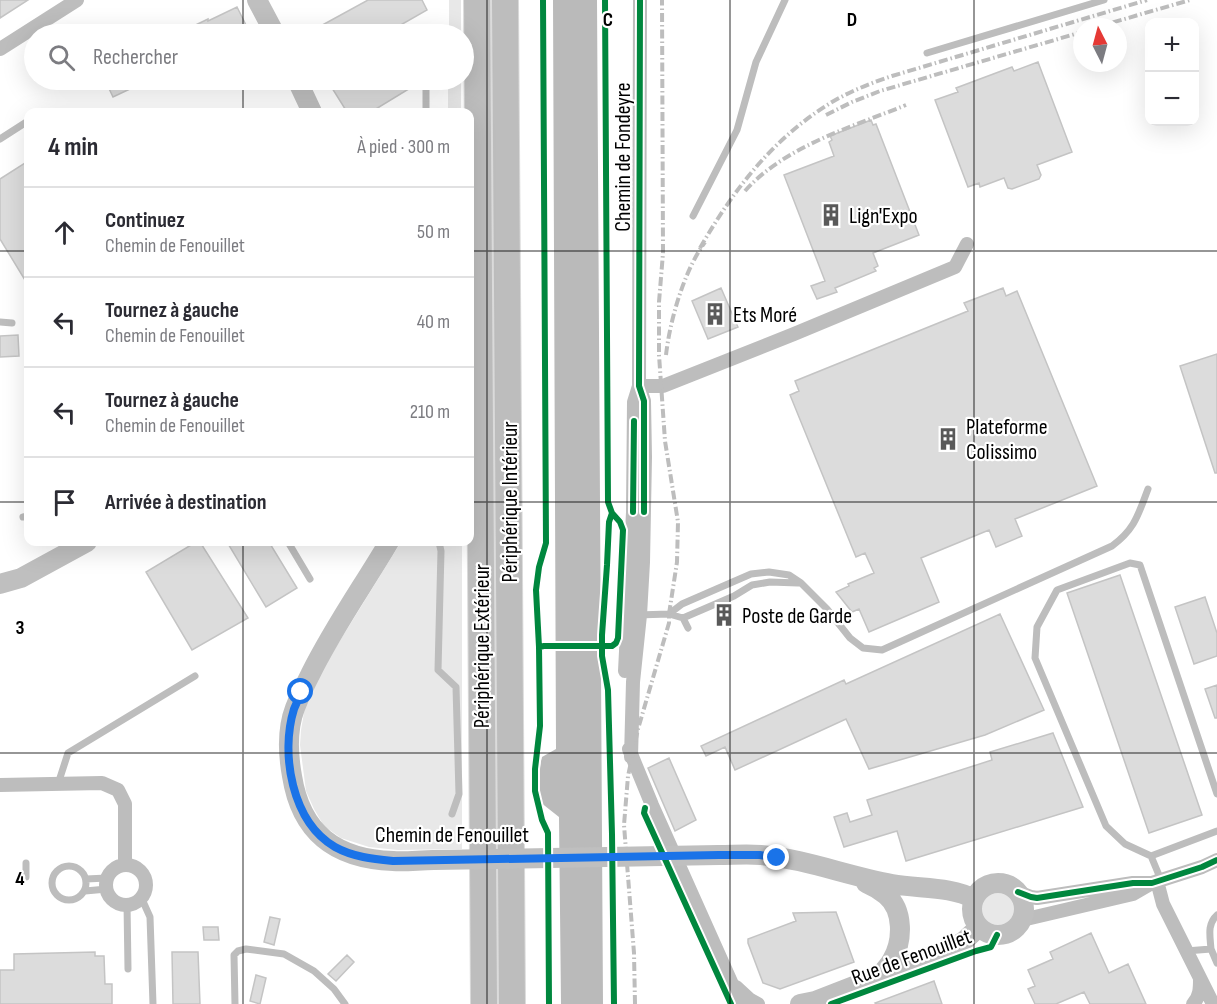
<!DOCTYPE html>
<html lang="fr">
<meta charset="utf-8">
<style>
body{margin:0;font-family:"Sofia Sans Condensed",sans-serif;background:#f7f7f7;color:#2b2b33}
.controls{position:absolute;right:18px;top:18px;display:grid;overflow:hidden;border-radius:12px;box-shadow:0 6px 24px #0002}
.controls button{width:54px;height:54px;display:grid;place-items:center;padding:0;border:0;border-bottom:2px solid #e1e1e2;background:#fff;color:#2b2b33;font:30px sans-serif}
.compass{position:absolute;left:1073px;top:18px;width:54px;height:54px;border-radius:50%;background:#fff;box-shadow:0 6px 24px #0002;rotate:354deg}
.stop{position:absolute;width:18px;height:18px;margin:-14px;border:4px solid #1a73e8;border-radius:50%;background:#fff}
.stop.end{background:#1a73e8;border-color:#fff;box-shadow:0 2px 6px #0008}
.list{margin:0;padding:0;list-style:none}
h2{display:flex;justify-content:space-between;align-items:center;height:78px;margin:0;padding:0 24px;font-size:26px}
h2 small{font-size:20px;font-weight:400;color:#7c7c81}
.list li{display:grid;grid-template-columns:39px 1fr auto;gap:18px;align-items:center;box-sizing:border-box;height:90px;padding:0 24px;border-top:2px solid #e1e1e2}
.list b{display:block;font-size:22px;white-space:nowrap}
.list p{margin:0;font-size:20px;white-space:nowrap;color:#7c7c81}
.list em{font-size:20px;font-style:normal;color:#7c7c81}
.icon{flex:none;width:33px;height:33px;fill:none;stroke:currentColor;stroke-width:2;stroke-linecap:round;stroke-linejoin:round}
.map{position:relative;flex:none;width:1217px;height:1004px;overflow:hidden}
.search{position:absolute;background:#fff;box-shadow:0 6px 24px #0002;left:24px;top:24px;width:450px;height:66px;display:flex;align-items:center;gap:15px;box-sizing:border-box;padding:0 21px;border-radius:33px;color:#7c7c81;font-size:22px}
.panel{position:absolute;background:#fff;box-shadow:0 6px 24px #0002;left:24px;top:108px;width:450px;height:438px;border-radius:12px}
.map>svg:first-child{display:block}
.green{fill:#e8e8e8}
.water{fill:#bababa}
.building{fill:#dcdcdc;stroke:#c4c4c4;stroke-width:1.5}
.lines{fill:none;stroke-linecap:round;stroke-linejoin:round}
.highway-casing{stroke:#dbdbdb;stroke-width:28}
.lane{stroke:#bdbdbd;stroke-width:7}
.street{stroke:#bdbdbd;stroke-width:14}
.secondary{stroke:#bfbfbf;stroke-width:20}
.highway{stroke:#bdbdbd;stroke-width:26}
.rail{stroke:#bdbdbd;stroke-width:4;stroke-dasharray:9 3 1.5 3;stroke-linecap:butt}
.secondary-bridge{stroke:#bfbfbf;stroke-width:20}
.cycleway-casing{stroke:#fff;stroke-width:10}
.cycleway{stroke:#00873e;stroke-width:6}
.route{stroke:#1a73e8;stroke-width:8}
.grid{fill:none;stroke:#000;stroke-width:1.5;stroke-opacity:0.55}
.labels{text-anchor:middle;stroke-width:4.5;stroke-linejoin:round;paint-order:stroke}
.street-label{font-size:22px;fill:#000;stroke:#fff}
.poi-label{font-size:22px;fill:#000;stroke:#fff;text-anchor:start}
.grid-label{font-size:20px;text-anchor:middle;font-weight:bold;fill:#000;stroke:#fff;stroke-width:4.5;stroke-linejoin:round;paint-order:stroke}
</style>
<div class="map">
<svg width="1217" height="1004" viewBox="0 0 1217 1004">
<rect width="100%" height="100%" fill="#fff"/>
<path class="green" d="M449 0H461V34H449Z
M448 80H461V112H448Z
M401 542H462V849L398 850 369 847 341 838 324 826 314 809 306 791 300 745 301 730 306 701 328 660Z
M980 908a18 18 0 1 1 36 0a18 18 0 1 1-36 0Z"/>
<path class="water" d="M553 0H597L603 1004H561L559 817 540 802C539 786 538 772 542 757L556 749Z"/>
<path class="building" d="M0 0H28L0 18Z
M368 0H422L427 10 385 34H306Z
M237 7 248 29 236 34H177L208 19V21Z
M1038 62 1072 152 1037 165 1041 175 1039 179 1012 189 1008 188 1004 178 980 187 979 183 968 187 935 100 958 92 956 88 1012 67 1014 71Z
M105 80H149L113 97Z
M327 80H407L412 87 371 112H347Z
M871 120 873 125 876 124 919 235 873 253 878 266 874 268 876 271 835 288 837 292 817 299 811 286 825 281 784 175 834 156 829 142 832 140 830 136Z
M28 161V285L0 239V179Z
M721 288 738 327 708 339 692 301Z
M1003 288 1006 296 1017 291 1097 486 1015 519 1022 536 996 547 989 530 921 558 939 602 869 632 859 609 852 612 836 592 849 586 848 584 874 573 865 553 856 557 790 395 799 391 795 381 968 311 964 303Z
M18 335 19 356 0 357V336Z
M1217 354V473H1215L1180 366Z
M196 542H200L248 618 192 650 146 572Z
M227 542H269L297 588 266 607Z
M1120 575 1202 815 1149 833 1067 593Z
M1205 597 1217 633V656L1194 664 1175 607Z
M1000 614 1044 710 985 735 869 769 846 719 735 770 725 747 706 756 701 746 844 680 846 684Z
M1217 685V718H1215L1205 689Z
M1053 733 1083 807 906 861 897 831 844 847 834 817 847 813 850 822 872 815 867 800 992 760 990 752Z
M669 758 696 820 675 831 648 768Z
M836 912 854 962 780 989 763 983 748 943V939L796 921 793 913Z
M270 917 280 919 274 945 264 942Z
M203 927H218L219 940H204Z
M1091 933 1109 973 1128 964 1146 1004H1090L1084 992 1056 1004H1035L1028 989 1035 986 1028 970 1053 959 1050 952Z
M95 952V956H104L105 984H112V1004H0V970H14V954Z
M172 952H198L200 1004H173Z
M347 955 354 962 336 981 328 974Z
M256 975 266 978 260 1004 250 1001Z
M934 981 942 1004H876L875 1003Z"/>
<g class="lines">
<g class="highway-casing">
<path id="highway" d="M477 0 484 1004
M505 0 512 1004"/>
</g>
<path class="lane" d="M927 53 1104 0
M426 80V112
M0 139 28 121
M693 216 737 130 756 62 785 0
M0 322 12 323
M23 517 28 516
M288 542 310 579
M439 542 441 551 438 670 456 687 459 794 452 814
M669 614 682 604 751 574 769 572 789 575 801 583 827 609 850 638 863 648 882 650 1112 546C1135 529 1138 515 1148 489
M637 615 669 614 683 618 688 628
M683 618 734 596 752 585 770 582 798 583
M58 784 68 753 195 676
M1151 856 1217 831
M26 863V877
M52 883a17 17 0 1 1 34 0a17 17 0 1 1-34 0Z
M86 879 107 878
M1161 880 1151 856 1125 844 1106 826 1035 658 1037 627 1057 590 1130 563 1140 565 1217 794
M85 891 107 889
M141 897 150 917 153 1004
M127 904 128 969
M1211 949 1217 963
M1186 951 1211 949C1210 936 1207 924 1217 915
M235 1004 234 955 238 951 246 949 284 954 314 971 334 989 345 1004"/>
<path class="street" d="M0 49 77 0
M639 386H663L794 334 955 267 967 244
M625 671 633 512 634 402 639 386
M629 749 652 805 732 984 740 1004
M631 757 633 682 640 615 643 562 645 457 644 401 639 386 640 0
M0 785 102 783 118 790 125 804V865
M106 885a20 20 0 1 1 40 0a20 20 0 1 1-40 0Z
M1157 881 1163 904 1213 1004
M1018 892 1031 897 1037 898 1133 883H1150
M1022 920 1133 894 1152 883 1202 867 1217 860
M736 987 749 999 758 1004
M1193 1004C1200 997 1200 988 1200 979"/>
<path class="secondary" d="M257 0 275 34
M297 80 312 112
M389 542C363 586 333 628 310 675 304 686 299 697 295 708 287 729 288 754 292 776 301 833 336 859 393 861 406 862 420 860 434 860
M0 584 21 578 87 542
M719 855C733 855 747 854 761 855 805 859 848 876 892 884 918 889 951 886 974 899
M972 909a26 26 0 1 1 52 0a26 26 0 1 1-52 0Z
M866 883C873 886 880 890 886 895 904 910 903 941 892 960 889 966 884 970 881 975
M800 1004 815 1001 954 947 964 941 979 927"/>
<use href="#highway" class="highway"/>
<path class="rail" d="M1097 27 1190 0
M826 115 852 102 880 91 1082 32
M745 191C785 146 852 127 906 105
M700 248C734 189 773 138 832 102 851 91 871 83 892 76L1147 0
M666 355C670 320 684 271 705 242
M635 1004 634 953 624 825 628 776 638 729 669 623V614L677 562 678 522 665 441 659 355V302L663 253 662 0"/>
<path class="secondary-bridge" d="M434 860 719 855"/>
<g class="cycleway-casing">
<path id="cycleway" d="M543 0 546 543 539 567 536 590 539 647 540 726 535 769V791L542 820 548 833 549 1004
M605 0 608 502 612 513
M640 0 639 386 644 401V512
M633 512 634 421
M539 647 544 646H612L616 643 618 638 623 530 620 522 612 513 609 522 607 565 602 635V656L608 690 612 834 614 1004
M645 808 644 813 731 1004
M1018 892 1031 897 1037 898 1133 883H1152L1202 867 1217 860
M831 1004 976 951 991 947 997 935"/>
</g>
<use href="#cycleway" class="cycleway"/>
</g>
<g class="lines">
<path class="route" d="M301 692C299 698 296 704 294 709 280 754 292 822 335 847 353 857 373 859 393 861L719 855H760L777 858"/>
</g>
<path class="grid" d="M243 0V34M487 0V1004M730 0V1004M974 0V1004M243 80V112M0 251H28M470 251H1217M0 502H28M470 502H1217M243 542V1004M0 753H1217"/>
<defs>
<g id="building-bare" transform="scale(1.8)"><path d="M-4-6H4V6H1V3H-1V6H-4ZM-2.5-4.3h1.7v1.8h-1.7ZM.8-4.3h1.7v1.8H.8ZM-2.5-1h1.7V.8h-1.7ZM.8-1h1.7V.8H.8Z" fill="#595959" stroke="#fff" stroke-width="2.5" paint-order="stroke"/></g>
</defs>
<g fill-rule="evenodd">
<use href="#building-bare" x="831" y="215"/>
<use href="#building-bare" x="715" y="314"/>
<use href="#building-bare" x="948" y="439"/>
<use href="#building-bare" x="724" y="615"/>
</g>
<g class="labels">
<g class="street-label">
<text transform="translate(622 157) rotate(-90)" y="8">Chemin de Fondeyre</text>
<text transform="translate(509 502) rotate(-90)" y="8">Périphérique Intérieur</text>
<text transform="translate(481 646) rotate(-90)" y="8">Périphérique Extérieur</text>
<text x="452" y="842">Chemin de Fenouillet</text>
<text transform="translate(911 956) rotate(-20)" y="8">Rue de Fenouillet</text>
</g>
<g class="poi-label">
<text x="849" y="223">Lign'Expo</text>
<text x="733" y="322">Ets Moré</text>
<text x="966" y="434">Plateforme<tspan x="966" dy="25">Colissimo</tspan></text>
<text x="742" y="623">Poste de Garde</text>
</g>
</g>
<g class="grid-label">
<text x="608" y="26">C</text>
<text x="852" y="26">D</text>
<text x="20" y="634">3</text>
<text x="20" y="885">4</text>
</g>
</svg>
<div class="controls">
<button>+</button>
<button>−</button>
</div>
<svg class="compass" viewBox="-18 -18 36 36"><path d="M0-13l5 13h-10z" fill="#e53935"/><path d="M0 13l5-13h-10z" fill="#7c7c81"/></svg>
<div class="stop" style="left:301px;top:692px"></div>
<div class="stop end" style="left:777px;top:858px"></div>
<div class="search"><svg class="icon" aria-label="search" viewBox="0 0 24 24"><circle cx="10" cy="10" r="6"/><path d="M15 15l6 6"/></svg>Rechercher</div>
<section class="panel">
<h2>4 min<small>À pied · 300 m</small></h2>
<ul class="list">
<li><svg class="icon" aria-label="ahead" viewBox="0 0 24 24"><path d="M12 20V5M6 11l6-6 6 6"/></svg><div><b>Continuez</b><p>Chemin de Fenouillet</p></div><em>50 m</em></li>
<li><svg class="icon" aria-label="left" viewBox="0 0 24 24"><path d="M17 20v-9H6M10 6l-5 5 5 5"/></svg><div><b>Tournez à gauche</b><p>Chemin de Fenouillet</p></div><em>40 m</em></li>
<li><svg class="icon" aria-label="left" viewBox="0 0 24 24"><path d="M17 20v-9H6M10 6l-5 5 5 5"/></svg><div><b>Tournez à gauche</b><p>Chemin de Fenouillet</p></div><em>210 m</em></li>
<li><svg class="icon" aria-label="arrive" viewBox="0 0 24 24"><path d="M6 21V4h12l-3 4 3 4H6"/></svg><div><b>Arrivée à destination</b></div></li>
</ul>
</section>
</div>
